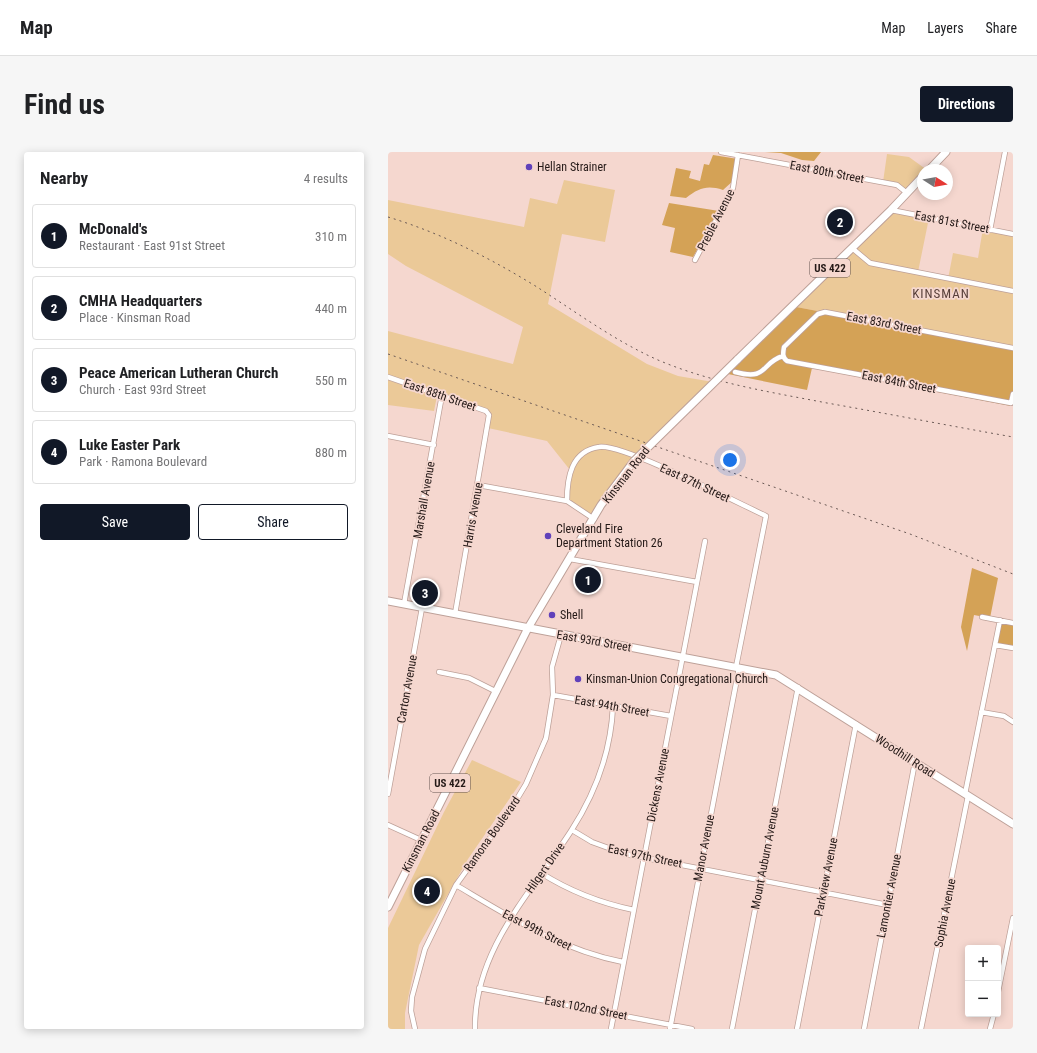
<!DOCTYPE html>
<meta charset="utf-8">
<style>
body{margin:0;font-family:"Roboto Condensed",sans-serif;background:#f6f6f6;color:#202124}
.controls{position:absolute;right:12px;bottom:12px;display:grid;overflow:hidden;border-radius:4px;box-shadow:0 2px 10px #0003}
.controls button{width:36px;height:36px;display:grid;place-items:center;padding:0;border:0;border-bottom:1px solid #e0e0e0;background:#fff;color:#202124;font:20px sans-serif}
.compass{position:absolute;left:529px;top:12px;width:36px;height:36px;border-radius:50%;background:#fff;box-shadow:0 2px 10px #0003;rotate:101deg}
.you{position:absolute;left:342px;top:308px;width:14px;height:14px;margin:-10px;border:3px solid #fff;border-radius:50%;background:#1a73e8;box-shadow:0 0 0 6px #1a73e833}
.badge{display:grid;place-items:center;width:26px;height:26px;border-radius:50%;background:#111827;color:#fff;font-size:13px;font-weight:700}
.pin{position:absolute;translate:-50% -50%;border:2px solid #fff;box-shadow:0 1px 4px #0006}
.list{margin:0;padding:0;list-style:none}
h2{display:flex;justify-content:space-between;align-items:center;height:52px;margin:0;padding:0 16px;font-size:17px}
h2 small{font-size:13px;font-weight:400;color:#757577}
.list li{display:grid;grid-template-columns:26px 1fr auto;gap:12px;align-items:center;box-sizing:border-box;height:64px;margin:0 8px 8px;padding:0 8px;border:1px solid #e0e0e0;border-radius:4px}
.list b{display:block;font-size:15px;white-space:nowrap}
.list p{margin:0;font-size:13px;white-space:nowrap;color:#757577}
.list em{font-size:13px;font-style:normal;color:#757577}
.actions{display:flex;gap:8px;padding:12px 16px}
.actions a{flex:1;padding:9px 0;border:1px solid #111827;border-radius:4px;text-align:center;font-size:14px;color:#111827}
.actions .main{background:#111827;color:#fff}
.map{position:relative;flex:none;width:625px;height:877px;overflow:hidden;border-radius:4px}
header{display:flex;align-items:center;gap:24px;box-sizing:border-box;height:56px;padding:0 20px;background:#fff;border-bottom:1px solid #e0e0e0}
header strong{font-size:19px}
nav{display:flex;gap:22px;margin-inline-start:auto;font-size:14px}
.intro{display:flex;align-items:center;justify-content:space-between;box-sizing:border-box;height:96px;padding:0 24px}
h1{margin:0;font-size:28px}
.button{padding:10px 18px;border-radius:4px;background:#111827;color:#fff;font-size:14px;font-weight:700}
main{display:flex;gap:24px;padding:0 24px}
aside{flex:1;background:#fff;border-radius:4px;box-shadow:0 2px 10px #0003}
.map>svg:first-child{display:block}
.green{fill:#ebc998}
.forest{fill:#d4a256}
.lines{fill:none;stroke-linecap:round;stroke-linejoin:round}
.minor-casing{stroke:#bda098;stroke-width:6}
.secondary-casing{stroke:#bda098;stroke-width:9}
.primary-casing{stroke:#bda098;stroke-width:9}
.minor{stroke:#fff;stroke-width:4.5}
.secondary{stroke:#fff;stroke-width:7}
.primary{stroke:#fff;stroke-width:7}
.rail{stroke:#6a5955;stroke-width:1;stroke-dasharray:2 4;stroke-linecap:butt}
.primary-bridge-casing{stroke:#bda098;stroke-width:9;stroke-linecap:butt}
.primary-bridge{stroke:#fff;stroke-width:7}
.poi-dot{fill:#6041ba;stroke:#f5d7cf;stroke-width:1.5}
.labels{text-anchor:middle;stroke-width:3.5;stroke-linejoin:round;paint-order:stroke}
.shield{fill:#f5d7cf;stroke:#63524e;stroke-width:1}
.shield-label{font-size:11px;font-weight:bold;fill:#241917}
.poi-label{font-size:12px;fill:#241917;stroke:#f5d7cf;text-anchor:start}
.street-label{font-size:12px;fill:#241917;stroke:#f5d7cf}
.neighbourhood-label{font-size:13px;letter-spacing:1px;fill:#59403a;stroke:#f5d7cf}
</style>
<header>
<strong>Map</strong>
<nav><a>Map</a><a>Layers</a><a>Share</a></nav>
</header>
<div class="intro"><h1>Find us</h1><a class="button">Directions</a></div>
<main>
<aside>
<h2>Nearby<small>4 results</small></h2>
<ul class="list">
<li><span class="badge">1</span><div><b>McDonald's</b><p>Restaurant · East 91st Street</p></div><em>310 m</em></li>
<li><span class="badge">2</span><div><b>CMHA Headquarters</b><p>Place · Kinsman Road</p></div><em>440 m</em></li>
<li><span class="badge">3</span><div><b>Peace American Lutheran Church</b><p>Church · East 93rd Street</p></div><em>550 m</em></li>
<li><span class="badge">4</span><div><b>Luke Easter Park</b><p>Park · Ramona Boulevard</p></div><em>880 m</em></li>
</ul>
<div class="actions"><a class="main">Save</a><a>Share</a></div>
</aside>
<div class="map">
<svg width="625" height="877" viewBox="0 0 625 877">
<rect width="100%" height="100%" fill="#f5d7cf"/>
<path class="green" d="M499 2 521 5 539 18H535V24L519 41 509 33 495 30Z
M176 28 227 38 217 90 174 82 160 152 259 212 290 224 325 230 246 309 206 367 179 349 182 318 159 289 100 276 102 269 98 259 0 225V179L125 212 135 175 18 114 0 102V48L136 75 142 46 169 52Z
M503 58 541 66 530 120 560 127 565 101 590 106 595 76 625 82V196L403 154Z
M0 228 49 244 46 259 0 253Z
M84 608 133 630 80 707 31 793 17 861V877H0V776L56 660Z"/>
<path class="forest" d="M377 0H433L426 9 414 8 393 1Z
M325 3 350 7 346 28 335 38C319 33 311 36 298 46L282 44 288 16 303 19 301 26 312 29 316 12 321 13Z
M281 51 331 59 305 105 282 100 287 76 274 73Z
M403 154 625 196V242L623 254 424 216 419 238 335 221Z
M584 416 610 426 602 466 586 463 579 499 573 475Z
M612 468 625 471V496L607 493Z"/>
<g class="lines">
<g class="minor-casing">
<path id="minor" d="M333 0 509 33 519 41
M503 58 625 82
M602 78 617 0
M464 96 482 111 625 139
M307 108 345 36 350 3
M625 196 437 160 430 162 396 195C395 201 394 205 399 209L623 251 625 242
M347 220C381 229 372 211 395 204
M0 225 98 259 101 263 67 462
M0 284 46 293
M90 333 179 349 206 367
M179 349C179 326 183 299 211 295 234 291 350 351 378 364L348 515
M182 407 309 430
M16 452 54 243
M594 465 625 471
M607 493 625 496
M51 520 81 526 109 540
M165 543 283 564
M593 560 616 564 625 570
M0 642 34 456
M577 642 612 468
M0 673 33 688
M184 678 204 690 237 702 500 753
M153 721C183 740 212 751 246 758
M68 733C122 765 173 798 235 810
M91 836 304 877
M610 840 625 766
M27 877 23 859 24 845 37 797 68 733 123 657 138 632 158 586 165 543 164 515 173 483
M87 877C86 798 143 741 183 679 207 642 223 599 225 554
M223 877 317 389
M282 877 351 516
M344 877 410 535
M409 877 468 572
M476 877 527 610
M533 877 580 644
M602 877 606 862"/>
</g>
<g class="secondary-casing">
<path id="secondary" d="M0 449 388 523 625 672"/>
</g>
<g class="primary-casing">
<path id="primary" d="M541 18 558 0
M349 208 503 58 535 24
M0 755 140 476 213 353 246 309"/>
</g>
<use href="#minor" class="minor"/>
<use href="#secondary" class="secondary"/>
<use href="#primary" class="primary"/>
<path class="rail" d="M0 65C53 81 102 106 149 135 188 160 227 189 270 208 324 231 382 240 439 251 501 262 563 274 625 285
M0 202 522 382 625 422"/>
<g class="primary-bridge-casing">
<path id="primary-bridge" d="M246 309 349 208"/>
</g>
<use href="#primary-bridge" class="primary-bridge"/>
</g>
<g class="poi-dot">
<circle cx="141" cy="15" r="4"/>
<circle cx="160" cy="384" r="4"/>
<circle cx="164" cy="463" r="4"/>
<circle cx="190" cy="527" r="4"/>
</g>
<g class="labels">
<g class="shield">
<rect x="422" y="107" width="40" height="18" rx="3"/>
<rect x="42" y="622" width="40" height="18" rx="3"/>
</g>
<g class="shield-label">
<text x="442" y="120">US 422</text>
<text x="62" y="635">US 422</text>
</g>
<g class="poi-label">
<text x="149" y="19">Hellan Strainer</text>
<text x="168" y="381">Cleveland Fire<tspan x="168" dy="14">Department Station 26</tspan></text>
<text x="172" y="467">Shell</text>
<text x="198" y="531">Kinsman-Union Congregational Church</text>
</g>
<g class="street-label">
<text transform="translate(439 20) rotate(11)" y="4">East 80th Street</text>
<text transform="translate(328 68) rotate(-63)" y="4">Preble Avenue</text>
<text transform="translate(564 70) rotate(11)" y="4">East 81st Street</text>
<text transform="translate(496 171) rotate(11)" y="4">East 83rd Street</text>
<text transform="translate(511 230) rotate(11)" y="4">East 84th Street</text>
<text transform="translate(52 243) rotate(19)" y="4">East 88th Street</text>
<text transform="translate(238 323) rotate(-52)" y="4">Kinsman Road</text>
<text transform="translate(307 331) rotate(25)" y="4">East 87th Street</text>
<text transform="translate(36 348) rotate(-80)" y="4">Marshall Avenue</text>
<text transform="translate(85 363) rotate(-80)" y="4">Harris Avenue</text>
<text transform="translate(206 489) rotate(10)" y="4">East 93rd Street</text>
<text transform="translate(19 537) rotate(-80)" y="4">Carton Avenue</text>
<text transform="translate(224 554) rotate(10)" y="4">East 94th Street</text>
<text transform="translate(517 604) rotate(33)" y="4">Woodhill Road</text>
<text transform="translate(270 633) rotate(-79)" y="4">Dickens Avenue</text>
<text transform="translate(104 682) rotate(-55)" y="4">Ramona Boulevard</text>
<text transform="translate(33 689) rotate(-63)" y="4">Kinsman Road</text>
<text transform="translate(316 696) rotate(-79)" y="4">Manor Avenue</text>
<text transform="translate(257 704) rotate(12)" y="4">East 97th Street</text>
<text transform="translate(377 706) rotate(-79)" y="4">Mount Auburn Avenue</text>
<text transform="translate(157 716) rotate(-55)" y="4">Hilgert Drive</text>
<text transform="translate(438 725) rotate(-79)" y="4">Parkview Avenue</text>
<text transform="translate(501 744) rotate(-79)" y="4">Lamontier Avenue</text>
<text transform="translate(557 761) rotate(-79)" y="4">Sophia Avenue</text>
<text transform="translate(149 778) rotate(27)" y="4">East 99th Street</text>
<text transform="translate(198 856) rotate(11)" y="4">East 102nd Street</text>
</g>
<g class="neighbourhood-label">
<text x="553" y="146">KINSMAN</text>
</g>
</g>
</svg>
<div class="controls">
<button>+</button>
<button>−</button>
</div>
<svg class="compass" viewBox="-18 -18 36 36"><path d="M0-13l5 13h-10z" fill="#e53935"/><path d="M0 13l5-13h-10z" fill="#757577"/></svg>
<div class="you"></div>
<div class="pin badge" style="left:200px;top:428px">1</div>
<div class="pin badge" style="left:452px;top:70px">2</div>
<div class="pin badge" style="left:37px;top:441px">3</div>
<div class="pin badge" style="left:39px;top:739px">4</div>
</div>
</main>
